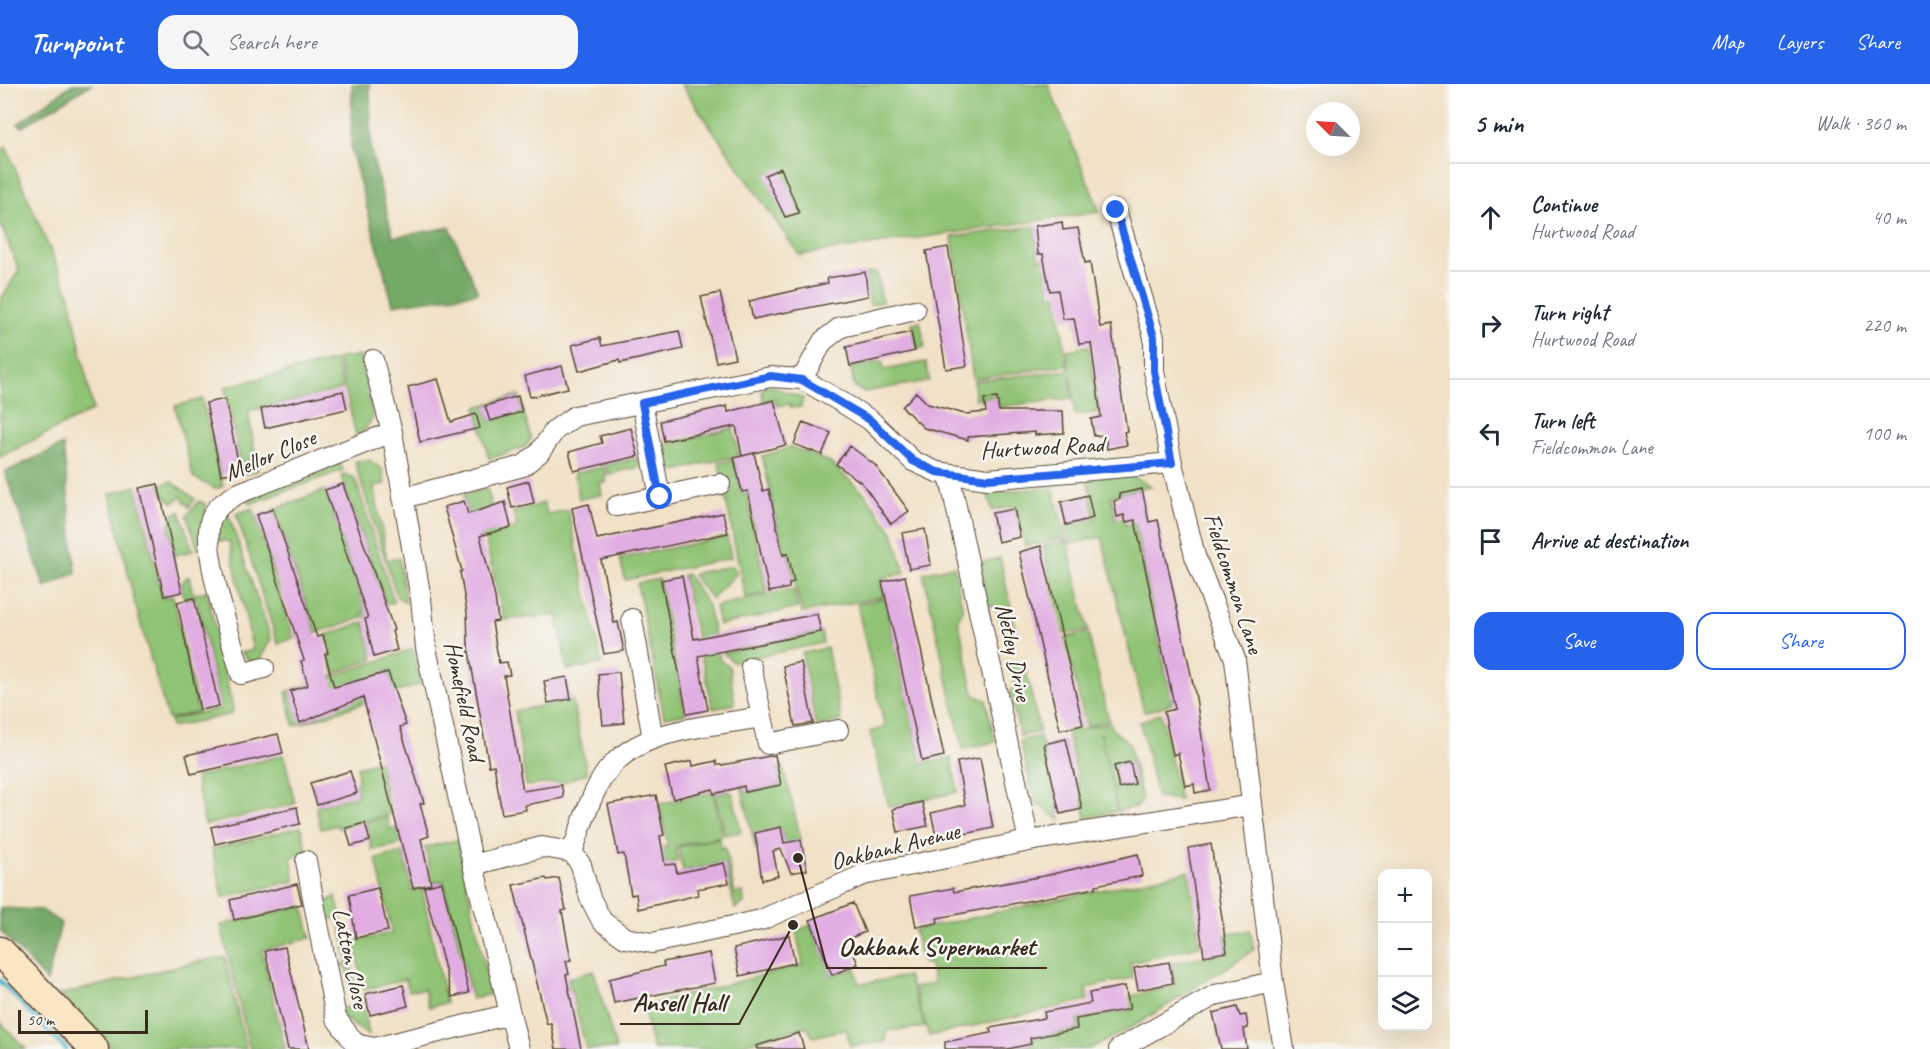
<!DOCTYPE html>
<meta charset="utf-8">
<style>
body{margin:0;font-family:Caveat,sans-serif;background:#f6f6f7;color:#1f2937}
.controls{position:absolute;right:18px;bottom:18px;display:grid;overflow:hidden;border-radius:12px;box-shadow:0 6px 24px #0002}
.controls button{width:54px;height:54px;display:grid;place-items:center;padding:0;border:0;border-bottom:2px solid #e0e1e3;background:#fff;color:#1f2937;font:30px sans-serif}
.compass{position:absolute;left:1306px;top:18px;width:54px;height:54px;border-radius:50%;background:#fff;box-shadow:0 6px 24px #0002;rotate:294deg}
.scale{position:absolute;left:18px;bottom:15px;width:130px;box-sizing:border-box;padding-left:6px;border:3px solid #3b2a1e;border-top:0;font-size:16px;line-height:21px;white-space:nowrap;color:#3b2a1e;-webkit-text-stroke:4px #f6f6f2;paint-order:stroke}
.stop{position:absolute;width:18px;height:18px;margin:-14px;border:4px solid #2563eb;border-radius:50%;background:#fff}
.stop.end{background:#2563eb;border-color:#fff;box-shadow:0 2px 6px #0008}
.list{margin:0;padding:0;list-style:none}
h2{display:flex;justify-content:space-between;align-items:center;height:78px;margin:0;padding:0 24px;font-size:26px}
h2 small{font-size:20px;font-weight:400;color:#747a83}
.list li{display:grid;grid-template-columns:39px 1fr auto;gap:18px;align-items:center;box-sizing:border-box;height:108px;padding:0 24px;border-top:2px solid #e0e1e3}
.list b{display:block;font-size:22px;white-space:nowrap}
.list p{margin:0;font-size:20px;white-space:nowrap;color:#747a83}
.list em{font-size:20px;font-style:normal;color:#747a83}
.actions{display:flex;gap:12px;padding:18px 24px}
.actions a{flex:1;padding:14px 0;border:2px solid #2563eb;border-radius:18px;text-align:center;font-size:21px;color:#2563eb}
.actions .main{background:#2563eb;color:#fff}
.icon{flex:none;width:33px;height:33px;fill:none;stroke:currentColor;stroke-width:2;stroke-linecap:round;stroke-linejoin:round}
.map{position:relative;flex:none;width:1450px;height:965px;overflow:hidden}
header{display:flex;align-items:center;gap:36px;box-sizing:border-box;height:84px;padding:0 30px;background:#2563eb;color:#fff}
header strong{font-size:28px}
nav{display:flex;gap:33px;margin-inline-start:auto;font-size:21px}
.search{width:420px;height:54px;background:#f6f6f7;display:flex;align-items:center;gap:15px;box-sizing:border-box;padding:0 21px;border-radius:18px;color:#747a83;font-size:22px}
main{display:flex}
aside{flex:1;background:#fff}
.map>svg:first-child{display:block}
.green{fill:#90c374;stroke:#667649;stroke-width:1.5;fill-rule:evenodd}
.forest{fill:#74a966;stroke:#586a42;stroke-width:1.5}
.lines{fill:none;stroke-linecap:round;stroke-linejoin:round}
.stream{stroke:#48b1c6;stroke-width:5}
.building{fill:#e1ade2}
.street-casing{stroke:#564537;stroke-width:22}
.secondary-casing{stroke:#564537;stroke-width:31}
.street{stroke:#fff;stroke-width:20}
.secondary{stroke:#fbe6c4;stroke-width:28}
.route{stroke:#2563eb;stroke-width:8}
.labels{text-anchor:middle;stroke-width:5;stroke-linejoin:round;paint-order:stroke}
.street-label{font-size:24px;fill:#3b2a1e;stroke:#f6f6f2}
.leader{fill:none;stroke:#3b2a1e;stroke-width:2}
.callout-dot{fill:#3b2a1e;stroke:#f6f6f2;stroke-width:2}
.callout-label{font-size:26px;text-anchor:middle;font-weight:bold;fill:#3b2a1e;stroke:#f6f6f2;stroke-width:5;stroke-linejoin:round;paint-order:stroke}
</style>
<header>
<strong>Turnpoint</strong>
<div class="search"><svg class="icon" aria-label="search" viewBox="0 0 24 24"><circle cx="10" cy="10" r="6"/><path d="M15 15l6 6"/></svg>Search here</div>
<nav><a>Map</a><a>Layers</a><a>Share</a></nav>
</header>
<main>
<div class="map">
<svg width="1450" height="965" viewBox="0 0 1450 965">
<rect width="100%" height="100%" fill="#f6f6f2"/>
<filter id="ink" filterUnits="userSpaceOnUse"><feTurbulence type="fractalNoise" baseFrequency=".0167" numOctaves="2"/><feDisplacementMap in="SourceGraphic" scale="12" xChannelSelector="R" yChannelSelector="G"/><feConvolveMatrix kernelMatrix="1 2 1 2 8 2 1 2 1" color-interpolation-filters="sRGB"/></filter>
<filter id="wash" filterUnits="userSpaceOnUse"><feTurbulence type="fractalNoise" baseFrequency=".008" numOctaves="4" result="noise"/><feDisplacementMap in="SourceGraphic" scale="24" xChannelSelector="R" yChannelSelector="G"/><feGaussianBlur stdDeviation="1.35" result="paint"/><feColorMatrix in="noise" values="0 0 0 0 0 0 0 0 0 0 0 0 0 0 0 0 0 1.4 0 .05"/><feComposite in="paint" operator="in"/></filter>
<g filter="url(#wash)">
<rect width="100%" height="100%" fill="#f1e1c6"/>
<path class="green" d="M681 0H1048L1100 128 799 171Z
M6 63 70 212 93 326 0 373V217L19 186 0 139V69Z
M1035 142 1038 175 1045 174 1050 211 1057 210 1067 281 973 295 952 153Z
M877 188 882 218 870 221 865 190Z
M920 237 925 263 917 265 912 239Z
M1089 262 1099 328 1075 331 1070 290 1072 314 998 323 997 312 975 315 974 297 1069 286 1067 266Z
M360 272 373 334 362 349 356 351 338 274Z
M336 276 343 305 248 327 258 387 243 391 225 303Z
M882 277 884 286 926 278 929 297 863 308 854 303 851 284Z
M768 301 803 314 801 323 791 324 789 320 777 322 775 315 763 318 762 306Z
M519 311 531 355 525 363 489 375 476 323ZM507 315 511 331 490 337 485 322Z
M202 315 223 402 215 405 193 393 175 322Z
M733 344 739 371 670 388 663 361Z
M791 363 829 378 864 409 893 448 905 489 880 495 884 512 802 529 788 468 784 469 762 372Z
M638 374 640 383 608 390 606 381Z
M733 375 742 410 747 409 767 509 745 514 719 379Z
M369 376 383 386 385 400 374 402 387 476 399 474 406 519 397 513 355 379 356 377Z
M340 379 343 386 250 420 248 413Z
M604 383 607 398 600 399 602 411 579 415 574 389Z
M345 390 355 394 394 518 386 520 341 392Z
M1130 391 1151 402 1111 412 1116 436 1123 434 1125 441 1135 439 1172 620 1144 628 1102 453 1070 460 1066 442 1095 435 1087 393Z
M171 397 195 415 189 423 181 413 173 419 163 410 160 401Z
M136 402 163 514 173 512 198 628 168 635 135 520 110 410Z
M487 404 499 449 517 444 513 428 544 419 547 430 568 426 602 580 567 586 557 531 504 536 485 454 475 456 463 411Z
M1053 404 1066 455 1025 462 1015 422 992 426 987 408Z
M325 406 366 528 359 530 385 522 386 526 297 555 296 552 315 545 274 425Z
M199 417 205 420 207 429 201 464 198 465 187 432Z
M253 424 294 554 278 560 236 430Z
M227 426 271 555 259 577 251 578 241 569 253 566 229 457H216L217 444Z
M180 428 193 467 175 471 169 443 173 430Z
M727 453 731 474 625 496 620 474Z
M1067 457 1088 546 1064 550 1043 462Z
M1000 474 1016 545 1003 548 997 523 988 521 979 479Z
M733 482 737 489 712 515 693 492 695 489Z
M954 482 963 526 958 535 974 611 986 616 995 658 963 665 923 489Z
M687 490 708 522 720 576 729 582 735 620 713 625 683 491Z
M187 493H189L193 510 207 507 233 625 232 630 171 643 170 636 221 624 196 513 184 515 181 500Z
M659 495 685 630 664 633 637 499Z
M794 505 798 524 719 541 715 522Z
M884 514 921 679 951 674 958 708 889 723 870 648 885 643 857 520Z
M364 538 373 575 334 589 328 571 332 569 326 551Z
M821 548 823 559 733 578 723 569Z
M1088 548 1109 637 1086 642 1065 554Z
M827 564 841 637 816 642 802 569Z
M413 565 421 600 294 642 286 608ZM387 588 393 605 358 597ZM308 602 318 633 301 639 290 607Z
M1024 578 1040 648 1020 652 1010 608 1015 602 1010 581Z
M572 616 587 689 564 698 526 702 515 627Z
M1161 629 1180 716 1157 713 1140 638Z
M1111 639 1112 645 1129 659 1142 715 1138 722 1118 727 1100 648 1117 727 1086 734 1067 647ZM1130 678 1135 700 1119 704 1114 682Z
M1040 652 1061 737 1035 718 1020 657Z
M284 671 295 720 205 741 195 693Z
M379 677 390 730 338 744 337 741 321 745 316 723 358 711 356 700 358 699 357 683Z
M739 678 746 708 781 701 777 684 783 682 801 756 784 759 781 744 755 749 758 765 756 766 736 679Z
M728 707 733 710 741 748 725 751 715 711Z
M713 708 722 752 675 762 678 777 658 781 654 766 668 762 659 720Z
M387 733 390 745 397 744 402 760 372 766 366 738Z
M301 743 307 766 305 769 291 773 295 797 223 813 212 765Z
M719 754 721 764 725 763 735 810 743 808 744 819 735 825 725 779 683 787 678 763Z
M457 756 491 910 472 915 443 797 433 799 425 763Z
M403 768 412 807 422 805 446 919 429 923 424 905 408 907 406 895 363 906 355 857 392 849 376 775Z
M1189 787 1200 862 1130 879 1133 894 1086 904 1088 916 929 952 914 904 934 899 929 879 923 880 914 846Z
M336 812 358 913H361L369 952 345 935 340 925 354 922 346 881 334 883 348 879 339 834 325 836 324 820Z
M303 822 311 854 262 866 285 965H250L221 841Z
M811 841 832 891 855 884 859 900 908 892 925 943 886 947V958L850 962 846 945 813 953 806 942 728 965H653L643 922 803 881 796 847Z
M1250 846 1254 866 1136 941 1089 965H1014L1032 961 1031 955 1078 945 1077 936 1132 926 1130 912 1175 902 1171 879 1227 868 1225 850Z
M225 873 246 965H112L59 911 200 877Z
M594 887 616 965H586L568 894Z
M0 938 26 965H0Z"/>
<path class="forest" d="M72 0H92L22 43 18 40Z
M352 0H370L371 67 393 153 450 143 478 209 393 221 351 66Z
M63 361 76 489 45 504 5 388Z
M0 824 42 826 61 839 47 898 0 846Z"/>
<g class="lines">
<path class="stream" d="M0 897 66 965"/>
</g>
<g id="blocks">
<path class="building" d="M781 84 799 129 785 133 765 91Z
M1062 138 1063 146 1078 144 1085 179 1090 178 1100 243 1111 241 1127 347 1124 348 1127 361 1107 365 1105 351 1094 352 1091 335 1101 333 1091 259 1079 260 1074 234 1063 235 1058 206 1050 207 1043 170H1038L1035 142Z
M948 163 967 282 946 285 926 167Z
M865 188 868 212 753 235 749 217 828 199 827 194Z
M720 209 735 274 716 278 701 213Z
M679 247 683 265 620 279 619 276 579 287 572 261 600 254 602 262Z
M911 248 915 267 850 282 846 263Z
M562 282 568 304 530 313 525 292Z
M438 295 451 338 476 330 480 344 420 358 408 303Z
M343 307 347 325 265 344 261 325Z
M916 308 928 320 965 330 986 328 984 315 997 314 999 327H1063L1064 349 1035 351V348L968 353V356L924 344 902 323Z
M518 312 522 328 490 337 485 322Z
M225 315 240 387 221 391 206 319Z
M774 316 786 361 742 372 736 342 664 357 660 337 727 322 728 328Z
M803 338 831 349 822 371 794 360Z
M631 344 638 372 574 387 569 368 602 359 600 352Z
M850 362 875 381 909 427 891 440 862 399 836 380Z
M754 369 763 407 769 405 783 471 788 470 794 498 789 499V504L769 508 748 407 742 408 734 374Z
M529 397 534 419 512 424 507 403Z
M158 400 182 508 164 512 139 404Z
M343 400 394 546 392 547 397 566 374 573 365 535 368 534 325 406Z
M1142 405 1149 438 1158 436 1161 450 1196 614 1210 706 1195 709 1194 700 1185 702 1178 669 1173 671 1164 628 1175 625 1135 436 1126 438 1124 431 1117 433 1114 417 1120 415 1119 410Z
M1088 411 1093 434 1066 441 1061 418Z
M464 417 468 430 505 418 511 443 480 452 495 513 498 537 492 538 499 579 507 578 510 591 504 592 523 707 561 701 563 708V714L525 721 526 726 502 730 494 681 489 682 468 562 467 529 460 488 462 487 444 423Z
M589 420 597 455 723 429 728 449 601 476 614 539 618 538 624 567 604 570 572 424Z
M273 425 317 553 323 551 328 569 325 570 334 603 388 588 406 641 400 643 424 719 420 720 429 752 421 755 431 800 413 804 363 613 300 639 290 607 308 601 301 577 304 576 256 431Z
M1014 425 1020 453 998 458 992 429Z
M925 445 931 481 909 485 902 449Z
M1041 462 1083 641 1060 646 1019 468Z
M682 492 694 555 817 530 821 548 698 572 708 626 687 630 661 496Z
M905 492 944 672 922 677 882 498Z
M194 514 219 622 200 626 177 518Z
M801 578 813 639 795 642 783 582Z
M619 588 624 639 603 641 598 590Z
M567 593 571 615 548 619 544 597Z
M278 650 283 669 191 690 186 671Z
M1066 655 1082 725 1060 730 1044 660Z
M775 671 781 701 745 708 744 702 714 710 713 705 673 715 665 683 692 677 693 682 716 677 717 681H722Z
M980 674 993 744 937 756 931 729 965 721 957 678Z
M1130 678 1135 700 1119 704 1114 682Z
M350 687 357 709 317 721 310 699Z
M656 711 664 751 660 752 665 781 675 780 677 789 724 779 729 799 697 805 698 811 638 825 636 810 631 811 624 770 618 771 608 720Z
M922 718 928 742 898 748 893 725Z
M297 723 300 740 215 760 211 743Z
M365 739 370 757 351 762 346 744Z
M781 743 784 759 801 756 807 786 791 789 781 765 773 767 778 792 762 796 755 749Z
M1211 760 1227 868 1204 872 1188 764Z
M1138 770 1142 792 1096 801V804L937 834 938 839 916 843 910 812 953 804 954 808 1044 792Z
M546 794 547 796 559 794 566 826 562 827 571 876 566 877 569 890 566 891 581 965H556L551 939 547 940 544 928 513 801Z
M442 798 469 909 452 913 424 803Z
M297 800 302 820 234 836 230 816Z
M378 804 388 847 356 854 349 811Z
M853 819 865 848 848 855 858 880 832 891 810 836Z
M789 851 795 879 740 892 734 864Z
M285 863 309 965H288L265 867Z
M709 869 715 899 614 919 609 895 664 882 663 878Z
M1169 878 1173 899 1138 906 1134 884Z
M403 901 408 922 370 931 365 910Z
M1125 902 1130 925 1076 935 1077 945 1030 954 1031 960 1008 965H945V958L991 949 990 944 1045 934 1044 928 1091 919 1089 909Z
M1237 923 1240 932 1246 931 1248 944 1244 945 1247 965H1221L1213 929Z
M799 949 804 965H757L756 962Z"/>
</g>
</g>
<g filter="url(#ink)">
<use href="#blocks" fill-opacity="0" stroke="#564537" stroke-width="1.5"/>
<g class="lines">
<g class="street-casing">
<path id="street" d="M1116 126 1154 253V287L1172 379 1195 472 1235 575 1273 898 1284 965
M373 276 392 348 421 515 426 564 473 781 519 965
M802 295 823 257 841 243 915 226
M642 319 660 413
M949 390 1029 757
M403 414 523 382 539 369 555 346 575 332 771 293 802 295 843 319 870 336 913 377 937 388 988 395 1172 379
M617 422 720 400
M632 535 653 655
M751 583 768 660 838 646
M264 584 241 590C232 557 200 464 211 435 216 422 226 417 237 410L392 348
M572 768C582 742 590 710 607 687 641 643 711 643 761 633
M306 777 336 934 353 957 359 961 375 964 510 930
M473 781 542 763 572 768 581 781 590 814 602 837 625 854 652 859 761 836 863 791 1029 757 1252 721
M1119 965 1215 911 1273 898"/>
</g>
<g class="secondary-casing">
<path id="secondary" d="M0 867 94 965"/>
</g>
<use href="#street" class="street"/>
<use href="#secondary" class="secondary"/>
</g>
</g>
<g class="lines" filter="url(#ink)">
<path class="route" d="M660 413 642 319 771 292 802 296 870 336 913 377 937 388 988 395 1172 379 1154 287V253L1116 126"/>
</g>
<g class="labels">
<g class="street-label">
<text transform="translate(1042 363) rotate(-3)" y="8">Hurtwood Road</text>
<text transform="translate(270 371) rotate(-23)" y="8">Mellor Close</text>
<text transform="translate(1234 499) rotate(72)" y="8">Fieldcommon Lane</text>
<text transform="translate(1014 568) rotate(78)" y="8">Netley Drive</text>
<text transform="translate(465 617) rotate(78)" y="8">Homefield Road</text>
<text transform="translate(895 762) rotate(-14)" y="8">Oakbank Avenue</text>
<text transform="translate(351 874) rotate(78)" y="8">Latton Close</text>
</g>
</g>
<path class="leader" d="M798 774L827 884H1047M793 841L739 940H620"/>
<g class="callout-dot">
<circle cx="798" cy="774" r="6"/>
<circle cx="793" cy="841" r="6"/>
</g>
<g class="callout-label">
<text x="937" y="871">Oakbank Supermarket</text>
<text x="679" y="927">Ansell Hall</text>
</g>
</svg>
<div class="controls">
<button>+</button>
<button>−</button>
<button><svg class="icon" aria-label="layers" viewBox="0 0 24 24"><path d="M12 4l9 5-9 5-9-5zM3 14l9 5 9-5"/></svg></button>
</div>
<svg class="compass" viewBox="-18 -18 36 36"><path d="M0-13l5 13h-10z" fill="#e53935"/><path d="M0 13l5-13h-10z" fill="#747a83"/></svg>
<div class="scale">50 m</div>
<div class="stop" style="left:660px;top:413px"></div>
<div class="stop end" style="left:1116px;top:126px"></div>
</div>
<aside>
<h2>5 min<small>Walk · 360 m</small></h2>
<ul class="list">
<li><svg class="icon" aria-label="ahead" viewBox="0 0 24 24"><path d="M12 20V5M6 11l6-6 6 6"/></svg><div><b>Continue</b><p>Hurtwood Road</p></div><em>40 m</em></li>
<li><svg class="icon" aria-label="right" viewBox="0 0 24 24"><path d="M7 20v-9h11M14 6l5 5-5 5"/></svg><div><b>Turn right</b><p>Hurtwood Road</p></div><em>220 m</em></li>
<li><svg class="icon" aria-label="left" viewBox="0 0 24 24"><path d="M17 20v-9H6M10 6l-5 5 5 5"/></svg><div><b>Turn left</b><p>Fieldcommon Lane</p></div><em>100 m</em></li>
<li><svg class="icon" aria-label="arrive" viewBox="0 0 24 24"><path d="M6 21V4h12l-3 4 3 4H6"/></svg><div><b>Arrive at destination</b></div></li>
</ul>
<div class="actions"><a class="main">Save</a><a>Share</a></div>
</aside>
</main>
